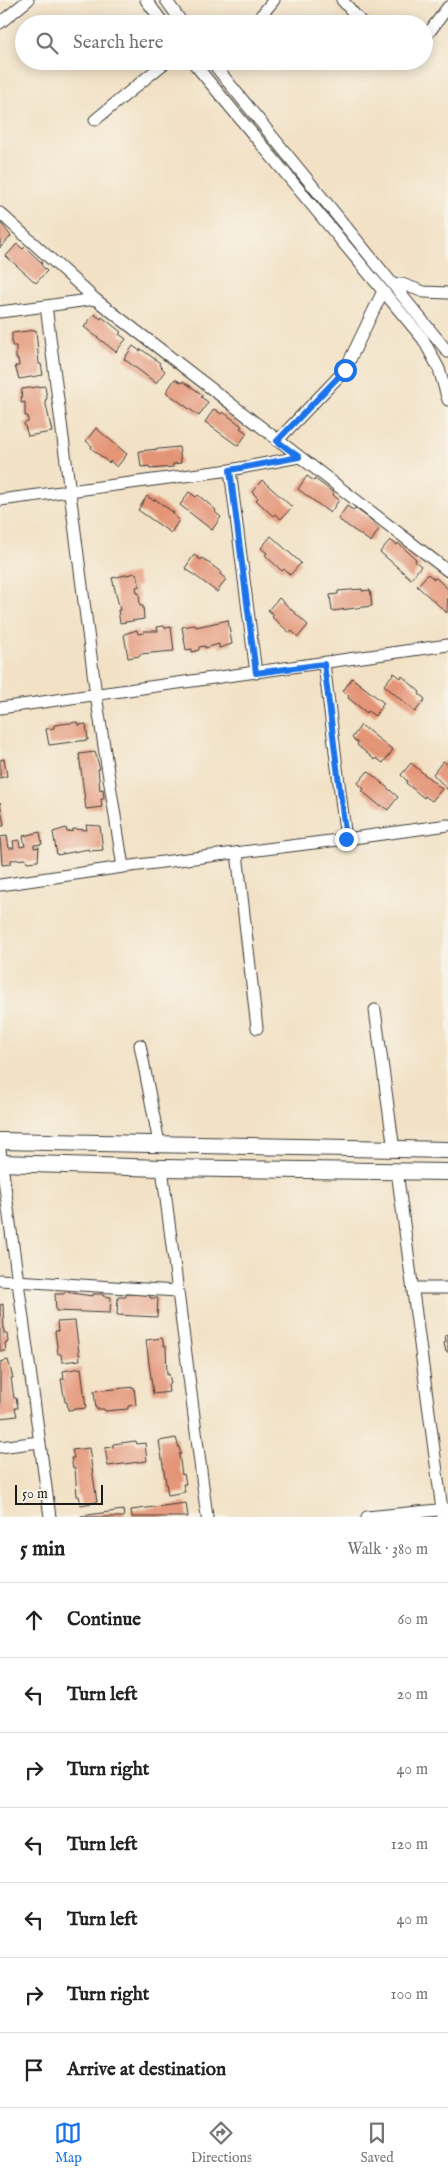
<!DOCTYPE html>
<meta charset="utf-8">
<style>
body{margin:0;font-family:"IM FELL English",serif;background:#f6f6f6;color:#222}
.scale{position:absolute;left:15px;bottom:12px;width:88px;box-sizing:border-box;padding-left:5px;border:2px solid #1c1c1c;border-top:0;font-size:14px;line-height:18px;white-space:nowrap;color:#1c1c1c;-webkit-text-stroke:4px #f7f3e8;paint-order:stroke}
.stop{position:absolute;width:15px;height:15px;margin:-11px;border:4px solid #1a73e8;border-radius:50%;background:#fff}
.stop.end{background:#1a73e8;border-color:#fff;box-shadow:0 1px 5px #0008}
.list{margin:0;padding:0;list-style:none}
h2{display:flex;justify-content:space-between;align-items:center;height:65px;margin:0;padding:0 20px;font-size:21px}
h2 small{font-size:16px;font-weight:400;color:#767676}
.list li{display:grid;grid-template-columns:32px 1fr auto;gap:15px;align-items:center;box-sizing:border-box;height:75px;padding:0 20px;border-top:1px solid #e0e0e0}
.list b{display:block;font-size:19px;white-space:nowrap}
.list em{font-size:16px;font-style:normal;color:#767676}
.icon{flex:none;width:28px;height:28px;fill:none;stroke:currentColor;stroke-width:2;stroke-linecap:round;stroke-linejoin:round}
.map{position:relative;flex:none;width:448px;height:1517px;overflow:hidden}
.search{position:absolute;background:#fff;box-shadow:0 2px 12px #0003;left:15px;right:15px;top:15px;height:55px;display:flex;align-items:center;gap:12px;box-sizing:border-box;padding:0 18px;border-radius:28px;color:#767676;font-size:19px}
.sheet{height:590px;background:#fff}
nav{display:flex;justify-content:space-around;align-items:center;box-sizing:border-box;height:70px;border-top:1px solid #e0e0e0;background:#fff;font-size:14px;color:#767676}
nav a{display:grid;justify-items:center;gap:2px}
nav .on{color:#1a73e8}
.map>svg:first-child{display:block}
.building{fill:#e49477}
.lines{fill:none;stroke-linecap:round;stroke-linejoin:round}
.street-casing{stroke:#3c3a35;stroke-width:13}
.secondary-casing{stroke:#3c3a35;stroke-width:18}
.street{stroke:#fff;stroke-width:11}
.secondary{stroke:#fff;stroke-width:16}
.route{stroke:#1a73e8;stroke-width:6}
</style>
<div class="map">
<svg width="448" height="1517" viewBox="0 0 448 1517">
<rect width="100%" height="100%" fill="#f7f3e8"/>
<filter id="ink" filterUnits="userSpaceOnUse"><feTurbulence type="fractalNoise" baseFrequency=".02" numOctaves="2"/><feDisplacementMap in="SourceGraphic" scale="10" xChannelSelector="R" yChannelSelector="G"/><feConvolveMatrix kernelMatrix="1 2 1 2 8 2 1 2 1" color-interpolation-filters="sRGB"/></filter>
<filter id="wash" filterUnits="userSpaceOnUse"><feTurbulence type="fractalNoise" baseFrequency=".0096" numOctaves="4" result="noise"/><feDisplacementMap in="SourceGraphic" scale="20" xChannelSelector="R" yChannelSelector="G"/><feGaussianBlur stdDeviation="1.12" result="paint"/><feColorMatrix in="noise" values="0 0 0 0 0 0 0 0 0 0 0 0 0 0 0 0 0 1.4 0 .05"/><feComposite in="paint" operator="in"/></filter>
<g filter="url(#wash)">
<rect width="100%" height="100%" fill="#f2e1c5"/>
<g id="blocks">
<path class="building" d="M0 222 11 236 0 248Z
M17 244 23 249 25 247 42 263 41 265 47 271 36 283 6 256Z
M94 314 101 319 102 317 121 332 119 334 126 339 116 352 84 327Z
M36 330 39 364H41L43 375 19 379 15 366H19L18 359H16V346H12V333Z
M133 346 140 351 141 349 160 363 159 365 165 371 156 383 124 359Z
M175 379 182 383 183 381 203 395 201 397 208 402 199 416 166 392Z
M45 386 47 399 45 400 52 432 28 436 24 423 28 422V416H25V402L21 403 22 389Z
M214 409 221 414 223 412 242 426 240 428 247 433 238 446 205 422Z
M96 428 127 454 117 467 110 461 109 463 91 448 92 446 86 441Z
M179 447 181 463 173 464V467L150 469 149 466 141 467 139 451Z
M307 476 314 481 315 479 334 493 333 495 339 500 330 513 298 489Z
M262 480 292 507 281 519 275 514 273 516 256 500 258 498 252 492Z
M189 492 196 497 198 495 216 510 215 512 221 517 212 530 180 505Z
M147 496 154 501 155 499 174 513 173 515 179 520 171 533 138 510Z
M347 506 353 510 355 508 374 522 373 524 379 529 371 542 338 519Z
M271 536 301 563 290 575 284 569 282 571 265 555 267 553 261 548Z
M390 540 397 545 398 543 416 559 415 561 421 566 411 579 380 552Z
M194 555 201 560 202 558 221 572 220 574 226 579 217 592 185 568Z
M136 573 140 586 136 587 137 593H139L140 606H143L144 619 120 623 118 610H120L112 578Z
M428 574 434 579 436 578 448 589 447 613 417 586Z
M362 589V591L370 590 372 606 332 611 330 595 338 594V591Z
M279 598 308 625 298 637 292 631 290 633 272 617 274 615 268 610Z
M228 620 232 644 219 648V644L205 648V646L199 647V650L192 652V649L186 650 182 627 195 625 196 627Z
M164 626 165 628 171 627 174 651 140 654V656L128 658 124 634 137 630 138 634 144 633V631H158L157 627Z
M394 673 401 678 402 676 420 692 419 694 425 699 415 712 384 685Z
M352 678 384 703 375 716 368 711 367 713 348 698 349 696 343 691Z
M77 722 78 725 86 724 88 740 49 745 46 729 54 728V725Z
M361 725 393 750 383 763 376 758 375 760 357 745 358 743 352 738Z
M95 752 100 769H98L100 790 103 789 104 799H101L102 807 86 809 79 754Z
M4 759 7 776 0 778V760Z
M443 761 448 765V790L433 774Z
M411 763 442 789 432 801 425 796 424 798 406 783 407 781 401 775Z
M368 771 398 797 388 810 381 805 380 806 362 791 364 789 358 783Z
M0 802 4 826H0Z
M86 825 100 826 103 850 90 851 89 849 57 855 53 832 66 828 67 832 73 831V829L87 830Z
M40 832 42 844 34 845V848L39 847 38 861 27 862 26 859 11 860V864L2 865 0 837 7 836 9 848H14L13 841 19 840 20 847 25 846 23 836Z
M64 1292 93 1296V1294H103V1296L111 1297 110 1313 56 1311 55 1294H64Z
M126 1294 150 1295V1298H158L157 1317 117 1315 118 1297H126Z
M3 1304 4 1333H7L8 1342 5 1343 6 1351H0V1305Z
M75 1321 80 1360 62 1362 61 1354H58L55 1331H58L57 1322Z
M448 1334V1352H446L444 1343 446 1342 445 1335Z
M162 1338 164 1346H166L167 1375 169 1374 171 1384H168L169 1392 153 1394 146 1340Z
M8 1360 13 1378H11L14 1398H16L18 1408H15L17 1416 0 1418V1362Z
M81 1368 86 1408 68 1410 67 1402H65L61 1379H64L63 1371Z
M134 1387 136 1405 128 1406V1409L105 1411 104 1409H96L94 1391Z
M176 1438 181 1454H179L182 1475 184 1474 186 1484H183L185 1492 168 1495 159 1441Z
M136 1441 137 1444 145 1443 147 1461 108 1466 105 1448 113 1447V1444Z
M89 1448 97 1502 81 1505 79 1496H77L75 1468H73L71 1458H74L72 1450Z
M186 1503 188 1517H132L131 1510Z
M123 1510 124 1517H81V1516Z"/>
</g>
</g>
<g filter="url(#ink)">
<use href="#blocks" fill-opacity="0" stroke="#3c3a35" stroke-width="1"/>
<g class="lines">
<g class="street-casing">
<path id="street" d="M146 0 164 24
M166 0 183 24
M342 0 363 24
M0 23 28 0
M254 24 274 0
M424 39 448 7
M192 61 423 339 439 369 448 400
M211 61 448 352
M95 120 167 61
M0 213 95 299 448 571
M394 285 402 284 424 292 448 293
M46 306 95 299
M0 312 46 306 96 695 123 867 346 839 324 664
M277 441 345 370 383 291
M230 470 299 457
M0 500 230 470 256 673
M0 708 448 645
M346 839 448 825
M237 853 257 1028
M0 885 123 867
M375 1010 394 1150
M140 1045 159 1143
M0 1150 50 1517
M162 1168 207 1517
M397 1171 443 1517
M0 1280 177 1291
M413 1288H448
M0 1447 39 1442
M367 1517 448 1509"/>
</g>
<g class="secondary-casing">
<path id="secondary" d="M0 1141 448 1150
M0 1163 162 1168 448 1172"/>
</g>
<use href="#street" class="street"/>
<use href="#secondary" class="secondary"/>
</g>
</g>
<g class="lines" filter="url(#ink)">
<path class="route" d="M345 370 277 441 299 457 230 470 256 673 324 664 346 839"/>
</g>
</svg>
<div class="scale">50 m</div>
<div class="stop" style="left:345px;top:370px"></div>
<div class="stop end" style="left:346px;top:839px"></div>
<div class="search"><svg class="icon" aria-label="search" viewBox="0 0 24 24"><circle cx="10" cy="10" r="6"/><path d="M15 15l6 6"/></svg>Search here</div>
</div>
<section class="sheet">
<h2>5 min<small>Walk · 380 m</small></h2>
<ul class="list">
<li><svg class="icon" aria-label="ahead" viewBox="0 0 24 24"><path d="M12 20V5M6 11l6-6 6 6"/></svg><div><b>Continue</b></div><em>60 m</em></li>
<li><svg class="icon" aria-label="left" viewBox="0 0 24 24"><path d="M17 20v-9H6M10 6l-5 5 5 5"/></svg><div><b>Turn left</b></div><em>20 m</em></li>
<li><svg class="icon" aria-label="right" viewBox="0 0 24 24"><path d="M7 20v-9h11M14 6l5 5-5 5"/></svg><div><b>Turn right</b></div><em>40 m</em></li>
<li><svg class="icon" aria-label="left" viewBox="0 0 24 24"><path d="M17 20v-9H6M10 6l-5 5 5 5"/></svg><div><b>Turn left</b></div><em>120 m</em></li>
<li><svg class="icon" aria-label="left" viewBox="0 0 24 24"><path d="M17 20v-9H6M10 6l-5 5 5 5"/></svg><div><b>Turn left</b></div><em>40 m</em></li>
<li><svg class="icon" aria-label="right" viewBox="0 0 24 24"><path d="M7 20v-9h11M14 6l5 5-5 5"/></svg><div><b>Turn right</b></div><em>100 m</em></li>
<li><svg class="icon" aria-label="arrive" viewBox="0 0 24 24"><path d="M6 21V4h12l-3 4 3 4H6"/></svg><div><b>Arrive at destination</b></div></li>
</ul>
</section>
<nav>
<a class="on"><svg class="icon" aria-label="map" viewBox="0 0 24 24"><path d="M3 6l6-2 6 2 6-2v14l-6 2-6-2-6 2zM9 4v14M15 6v14"/></svg>Map</a>
<a><svg class="icon" aria-label="directions" viewBox="0 0 24 24"><path d="M12 3l9 9-9 9-9-9zM9 14v-3h6M13 9l2 2-2 2"/></svg>Directions</a>
<a><svg class="icon" aria-label="saved" viewBox="0 0 24 24"><path d="M7 4h10v16l-5-4-5 4z"/></svg>Saved</a>
</nav>
